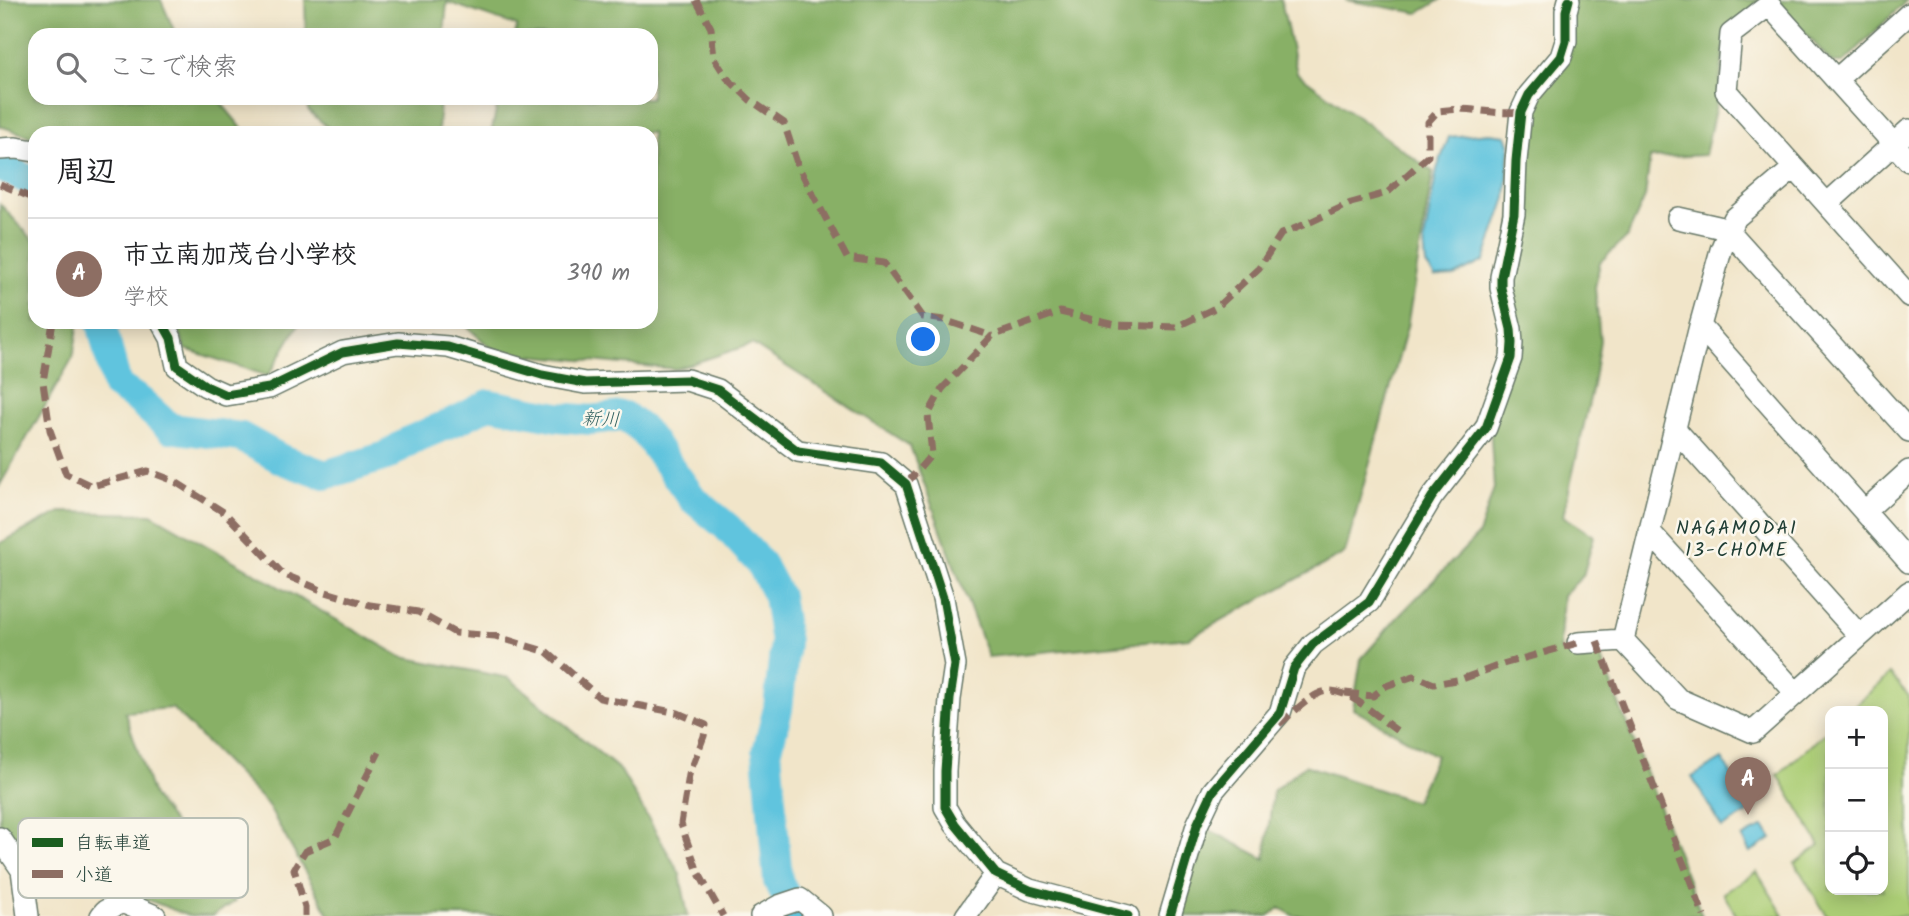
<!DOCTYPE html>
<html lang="ja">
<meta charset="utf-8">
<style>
body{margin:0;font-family:Kalam,"Klee One",sans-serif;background:#f2f2f2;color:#202124}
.controls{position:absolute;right:21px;bottom:21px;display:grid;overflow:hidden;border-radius:14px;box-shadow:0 4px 18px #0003}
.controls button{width:63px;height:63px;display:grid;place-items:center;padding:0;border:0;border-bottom:2px solid #e0e0e0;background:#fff;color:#202124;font:35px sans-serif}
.you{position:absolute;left:924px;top:340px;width:24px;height:24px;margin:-18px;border:5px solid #fff;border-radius:50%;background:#1a73e8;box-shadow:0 0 0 10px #1a73e833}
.badge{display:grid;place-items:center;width:46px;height:46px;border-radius:50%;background:#d93025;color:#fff;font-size:23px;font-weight:700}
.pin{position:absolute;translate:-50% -58px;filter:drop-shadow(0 2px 4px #0008)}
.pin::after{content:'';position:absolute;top:37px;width:24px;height:21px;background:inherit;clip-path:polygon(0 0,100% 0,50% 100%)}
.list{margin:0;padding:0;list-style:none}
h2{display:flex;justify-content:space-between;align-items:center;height:91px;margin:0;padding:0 28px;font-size:30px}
h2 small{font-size:23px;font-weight:400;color:#757577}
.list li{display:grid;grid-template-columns:46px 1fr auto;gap:21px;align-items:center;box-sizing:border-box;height:112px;padding:0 28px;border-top:2px solid #e0e0e0}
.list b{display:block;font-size:26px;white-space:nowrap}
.list p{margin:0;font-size:23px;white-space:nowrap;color:#757577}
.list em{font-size:23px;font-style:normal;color:#757577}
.icon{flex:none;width:38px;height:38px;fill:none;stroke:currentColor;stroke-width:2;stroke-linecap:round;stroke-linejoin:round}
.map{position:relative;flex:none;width:1909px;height:916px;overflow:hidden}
.search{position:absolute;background:#fff;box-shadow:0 4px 18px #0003;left:28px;top:28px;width:630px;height:77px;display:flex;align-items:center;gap:18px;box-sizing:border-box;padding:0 24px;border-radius:21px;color:#757577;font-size:26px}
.panel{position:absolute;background:#fff;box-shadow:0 4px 18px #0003;left:28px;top:126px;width:630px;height:203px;border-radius:21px}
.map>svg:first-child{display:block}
.green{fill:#abcd75;stroke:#658554;stroke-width:2}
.forest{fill:#88b066;stroke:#54764d;stroke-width:2}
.water{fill:#60c4de;stroke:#408089;stroke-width:2}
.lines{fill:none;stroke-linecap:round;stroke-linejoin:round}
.river{stroke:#60c4de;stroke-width:30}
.minor-casing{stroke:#687868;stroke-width:24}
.minor{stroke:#fff;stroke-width:21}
.quiet{stroke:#8d6e63;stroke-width:7;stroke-dasharray:14 7;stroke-linecap:butt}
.cycleway-casing{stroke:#fbf7ec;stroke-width:13}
.cycleway{stroke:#1b5e20;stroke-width:9}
.labels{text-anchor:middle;stroke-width:5;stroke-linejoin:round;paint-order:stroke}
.water-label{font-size:19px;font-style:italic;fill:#2f5f5e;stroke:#fbf7ec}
.neighbourhood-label{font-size:19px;letter-spacing:2px;fill:#1f3d34;stroke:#fbf7ec}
.key{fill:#fbf7ec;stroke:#b9bfb5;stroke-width:2}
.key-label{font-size:19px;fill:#1f3d34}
</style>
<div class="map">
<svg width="1909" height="916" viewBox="0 0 1909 916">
<rect width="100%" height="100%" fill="#fbf7ec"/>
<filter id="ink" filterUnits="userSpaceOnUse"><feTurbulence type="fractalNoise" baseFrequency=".0143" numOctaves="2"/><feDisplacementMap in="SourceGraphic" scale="14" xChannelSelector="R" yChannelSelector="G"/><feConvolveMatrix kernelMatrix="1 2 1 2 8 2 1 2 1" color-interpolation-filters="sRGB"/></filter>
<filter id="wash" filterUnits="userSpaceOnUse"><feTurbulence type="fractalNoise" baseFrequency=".00686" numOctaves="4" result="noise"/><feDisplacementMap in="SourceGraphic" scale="28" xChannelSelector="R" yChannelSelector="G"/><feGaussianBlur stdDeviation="1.57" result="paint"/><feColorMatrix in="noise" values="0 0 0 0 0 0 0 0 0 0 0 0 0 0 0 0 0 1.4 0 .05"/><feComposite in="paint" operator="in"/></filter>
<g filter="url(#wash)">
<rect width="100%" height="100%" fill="#f1e5c9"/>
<path class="green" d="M1890 674 1909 696V916H1827L1795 863 1820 845 1778 775 1830 728V890H1883V711H1849Z
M1757 872 1784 916H1737L1723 893Z"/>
<path class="forest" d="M0 0H161L176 35H35V98H217L246 133H35V138L0 126Z
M305 0H1281L1297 73 1433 172 1407 327 1345 553 1189 638 988 657 910 446 752 344 676 369 495 352 462 322H651V133H491L499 98H651V35H515L517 26 447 2 444 35H306Z
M1345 0H1440L1418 13Z
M1571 0H1760L1726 31 1719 91 1705 155 1650 158 1645 197 1627 237 1600 262 1595 288 1600 340 1593 385 1563 516 1594 536 1583 576 1563 595 1560 643 1561 652 1597 648 1702 916H1294L1280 908 1268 916H1174L1202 826 1265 859 1273 791 1305 765 1415 802 1436 756 1353 709 1361 659 1397 618 1479 534 1494 488 1490 423 1506 384 1504 281 1525 110 1564 57Z
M1776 0H1907L1843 63H1832Z
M307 98H440L438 133H334L308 110Z
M0 204 35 242V322H79L73 357 0 485Z
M177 322H300L268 376 185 349Z
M60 512 151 514 402 657 509 678 621 771 680 874 688 916H330L267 804 172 708 125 712 153 796 235 901 212 916H189L28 853 0 827V543Z"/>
<path class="water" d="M1489 133 1506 135 1510 146 1506 198 1484 261 1454 276 1435 277 1426 265 1424 241 1437 169 1449 137Z
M1722 759 1753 810 1722 828 1692 777Z
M1764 826 1772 839 1750 852 1742 838Z"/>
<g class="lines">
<path class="river" d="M0 166 35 183
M101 322 117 386 140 401 170 428 241 437 283 460 325 475 386 456 411 440 460 419 489 404 558 417 591 420 624 416 644 431 693 499 727 527 761 564 778 596 785 642 778 709 767 752 778 881 797 916"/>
</g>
</g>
<g filter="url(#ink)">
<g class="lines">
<g class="minor-casing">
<path id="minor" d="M1837 79 1909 14
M0 149 16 148 35 151
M1909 161 1769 5 1731 34 1726 91 1909 296
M1794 168 1734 219 1721 250 1700 326 1623 640 1678 699 1753 732 1909 592
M1827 204 1909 130
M1678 218 1718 227 1729 231 1909 431
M162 322 171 338 177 366 206 386 226 395 269 388 343 352 398 343 448 347 542 375 585 383 687 380 718 390 798 451 881 463 906 484 943 598 955 665 950 699 945 771V807L955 824 996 874 1030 890 1128 916
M1700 326 1909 562
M1675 429 1860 636
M1865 511 1909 471
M1649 531 1796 693
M1578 643 1623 640
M0 838 22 870 28 916
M101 916 105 911 122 902 155 916
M761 916 779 906 800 899 821 916
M966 916 996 874
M1170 916 1197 825 1213 791 1280 713 1294 668 1313 644 1369 602 1432 497 1486 428 1511 358 1512 343 1511 329 1501 288V277L1514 214 1516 161 1521 112 1529 95 1561 57 1566 41V11L1569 0"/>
</g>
<use href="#minor" class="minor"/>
<path class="quiet" d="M696 0 711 28 714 58 727 78 750 100 784 123 798 166 847 258 884 263 923 317 944 320 992 336
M0 184 32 198 35 202
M53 322 43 382 50 430 66 474 92 486 148 471 174 481 225 513 283 574 326 592 370 605 418 612 455 633 495 636 547 652 600 698 678 713 706 725 704 736 689 775 681 824 698 872 723 916
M906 484 932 454 928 415 942 389 992 336 1060 312 1116 325 1176 327 1217 307 1259 268 1281 234 1308 223 1351 203 1387 193 1428 156V122L1438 111C1450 110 1462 108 1474 110 1491 112 1504 114 1521 112
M1597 641 1704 916
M1345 693 1373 696 1386 686 1414 676 1434 684 1462 679 1503 664 1578 643
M1279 724C1292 714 1304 701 1318 694 1343 680 1378 719 1399 732
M305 916V907L294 869 305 851 335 838 379 752"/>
<g class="cycleway-casing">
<path id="cycleway" d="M162 322 171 338 177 366 206 386 226 395 269 388 343 352 398 343 448 347 542 375 585 383 687 380 718 390 798 451 881 463 906 484 943 598 955 665 950 699 945 771V807L955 824 996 874 1030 890 1128 916
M1170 916 1197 825 1213 791 1280 713 1294 668 1313 644 1369 602 1432 497 1486 428 1511 358 1512 343 1511 329 1501 288V277L1514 214 1516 161 1521 112 1529 95 1561 57 1566 41V11L1569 0"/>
</g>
<use href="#cycleway" class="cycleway"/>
</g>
</g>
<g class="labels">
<g class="water-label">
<text transform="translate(601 418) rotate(2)" y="7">新川</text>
</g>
<g class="neighbourhood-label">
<text x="1737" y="534">NAGAMODAI<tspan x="1737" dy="22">13-CHOME</tspan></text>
</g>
</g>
<rect x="18" y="818" width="230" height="80" rx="10" class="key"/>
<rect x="32" y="838" width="31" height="9" fill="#1b5e20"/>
<rect x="32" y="870" width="31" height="8" fill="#8d6e63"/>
<g class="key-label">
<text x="75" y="849">自転車道</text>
<text x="75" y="881">小道</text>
</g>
</svg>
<div class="controls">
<button>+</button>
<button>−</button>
<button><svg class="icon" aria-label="locate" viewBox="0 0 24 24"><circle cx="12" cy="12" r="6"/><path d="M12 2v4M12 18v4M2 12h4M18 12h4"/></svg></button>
</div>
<div class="you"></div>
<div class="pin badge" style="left:1748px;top:815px;background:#8d6e63">A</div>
<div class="search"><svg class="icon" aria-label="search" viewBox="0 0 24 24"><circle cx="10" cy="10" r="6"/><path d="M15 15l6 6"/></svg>ここで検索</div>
<section class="panel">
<h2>周辺<small></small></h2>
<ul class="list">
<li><span class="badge" style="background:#8d6e63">A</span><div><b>市立南加茂台小学校</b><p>学校</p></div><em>390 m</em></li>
</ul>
</section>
</div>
